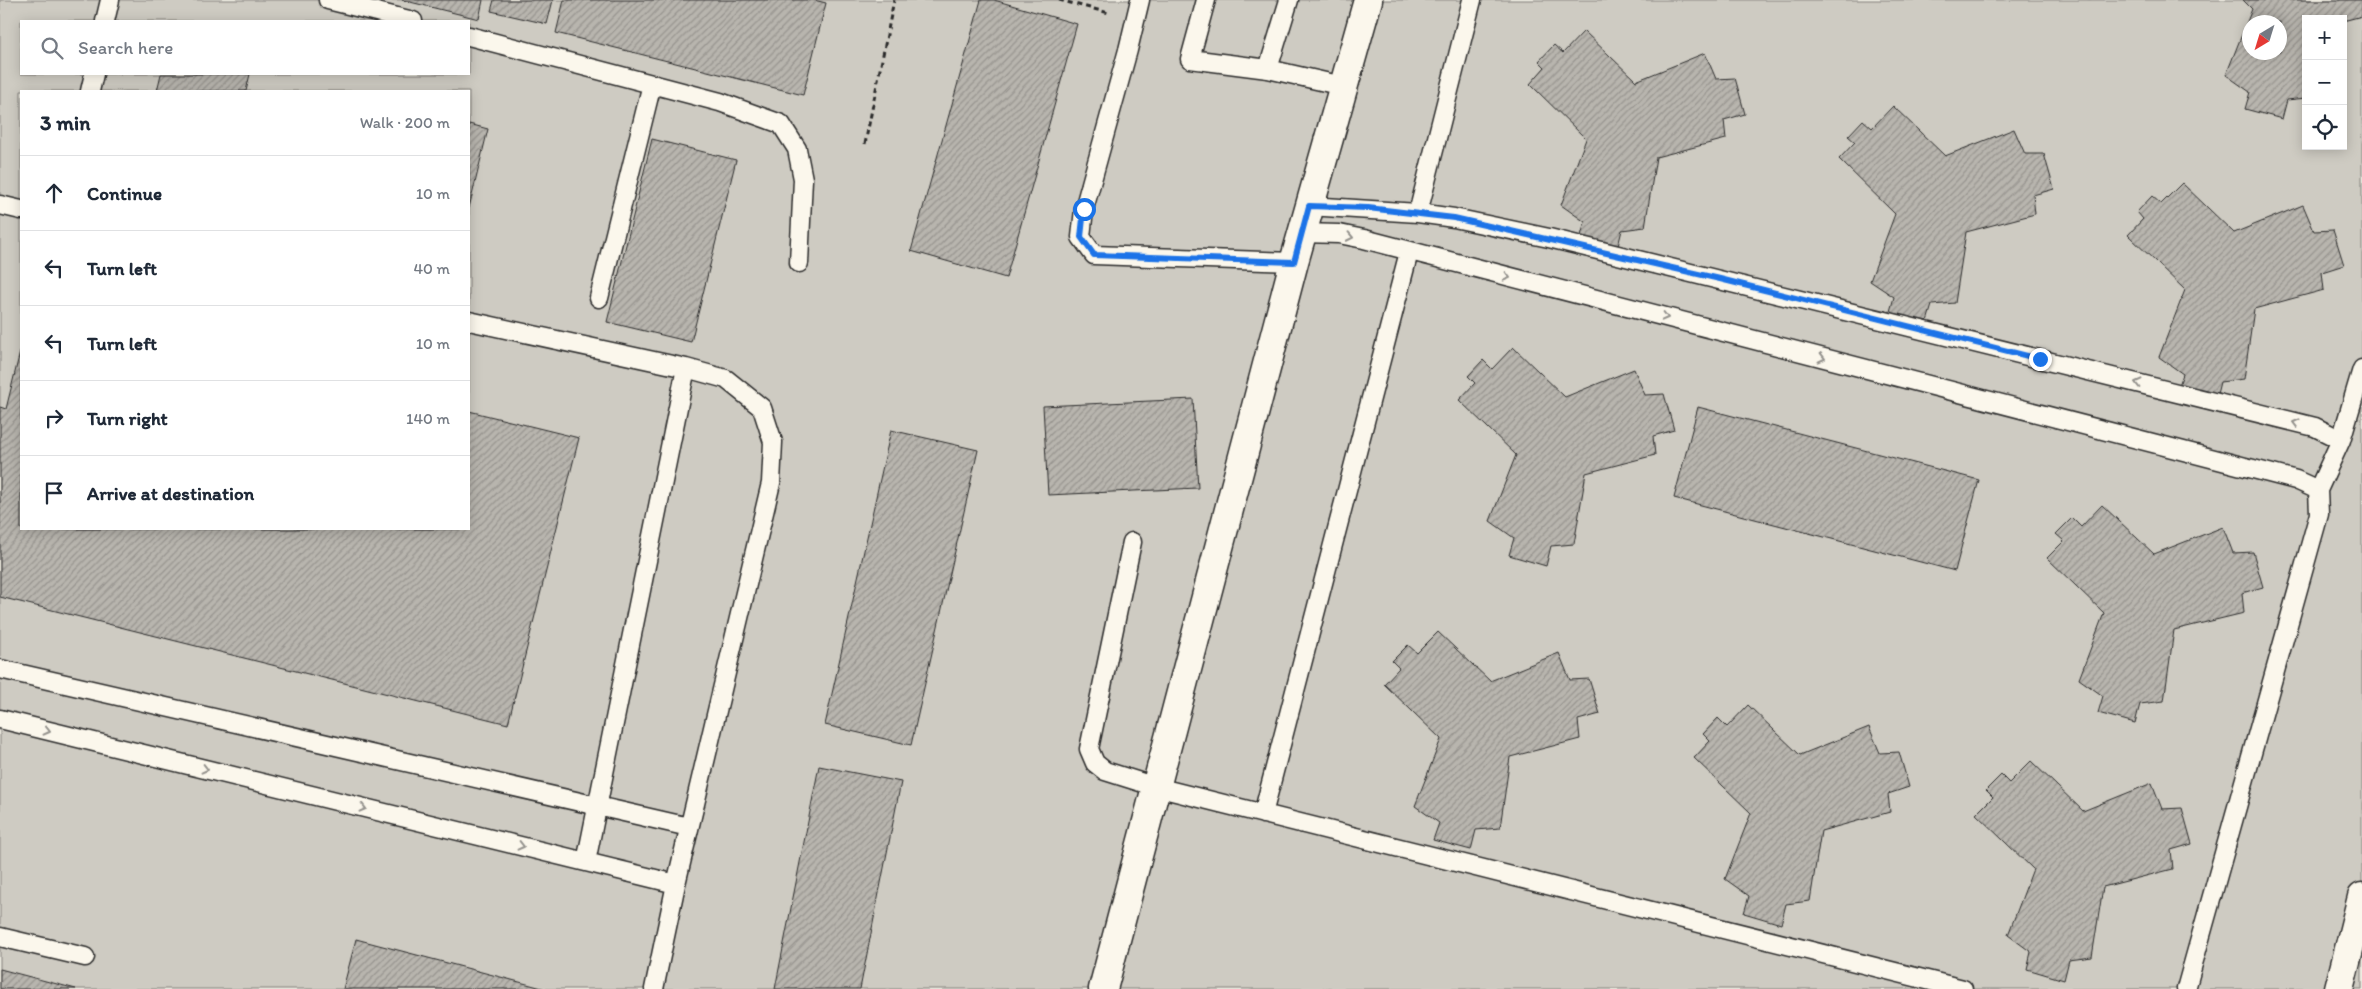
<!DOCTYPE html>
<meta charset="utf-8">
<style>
body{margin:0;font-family:Itim,sans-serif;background:#f6f6f7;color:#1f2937}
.controls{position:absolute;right:15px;top:15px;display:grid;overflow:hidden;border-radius:0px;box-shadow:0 2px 12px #0003}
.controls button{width:45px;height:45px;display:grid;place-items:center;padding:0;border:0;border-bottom:1px solid #e0e1e3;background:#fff;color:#1f2937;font:25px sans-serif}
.compass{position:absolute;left:2242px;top:15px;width:45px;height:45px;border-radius:50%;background:#fff;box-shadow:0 2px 12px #0003;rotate:218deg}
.stop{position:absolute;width:15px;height:15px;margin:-11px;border:4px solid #1a73e8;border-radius:50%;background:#fff}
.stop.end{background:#1a73e8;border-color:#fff;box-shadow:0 1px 5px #0008}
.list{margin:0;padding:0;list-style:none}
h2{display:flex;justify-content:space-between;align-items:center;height:65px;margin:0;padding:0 20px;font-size:21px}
h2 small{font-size:16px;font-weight:400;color:#747a83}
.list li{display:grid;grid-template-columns:32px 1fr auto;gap:15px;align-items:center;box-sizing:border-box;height:75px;padding:0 20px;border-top:1px solid #e0e1e3}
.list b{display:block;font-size:19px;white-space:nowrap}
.list em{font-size:16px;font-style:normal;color:#747a83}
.icon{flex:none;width:28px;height:28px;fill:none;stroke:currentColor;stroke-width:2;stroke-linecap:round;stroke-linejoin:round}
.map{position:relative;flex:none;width:2362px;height:989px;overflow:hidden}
.search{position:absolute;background:#fff;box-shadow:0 2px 12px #0003;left:20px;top:20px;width:450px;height:55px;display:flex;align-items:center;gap:12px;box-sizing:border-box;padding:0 18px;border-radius:0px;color:#747a83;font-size:19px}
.panel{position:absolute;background:#fff;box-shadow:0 2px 12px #0003;left:20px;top:90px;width:450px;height:440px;border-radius:0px}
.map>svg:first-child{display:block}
.green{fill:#cecbc2;stroke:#7c7b76;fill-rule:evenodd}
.building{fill:url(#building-hatch);stroke:#2b2b2b;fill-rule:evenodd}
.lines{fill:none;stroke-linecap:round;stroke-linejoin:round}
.service-casing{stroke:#2b2b2b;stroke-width:21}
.minor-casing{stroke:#2b2b2b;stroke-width:31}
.path{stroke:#2b2b2b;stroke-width:3;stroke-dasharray:5 4;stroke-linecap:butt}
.service{stroke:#fbf7ec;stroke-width:18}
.minor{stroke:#fbf7ec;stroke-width:28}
.oneway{stroke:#93918c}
.route{stroke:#1a73e8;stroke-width:6}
</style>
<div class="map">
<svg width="2362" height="989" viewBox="0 0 2362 989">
<defs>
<pattern id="building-hatch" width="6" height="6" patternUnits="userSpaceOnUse" patternTransform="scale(1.25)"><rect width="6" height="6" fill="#b8b5ae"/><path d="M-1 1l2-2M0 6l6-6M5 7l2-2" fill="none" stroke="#96938e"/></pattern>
</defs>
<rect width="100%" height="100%" fill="#eeebe0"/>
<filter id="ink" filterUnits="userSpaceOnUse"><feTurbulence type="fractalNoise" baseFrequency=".02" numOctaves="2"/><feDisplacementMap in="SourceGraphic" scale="10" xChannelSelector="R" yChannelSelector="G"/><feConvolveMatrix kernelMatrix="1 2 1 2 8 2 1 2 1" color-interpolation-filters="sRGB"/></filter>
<g filter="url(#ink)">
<path class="green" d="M0 0H2362V989H0ZM2306 19H2343V146H2306ZM21 21H469V74H21ZM2250 22H2280V52H2250ZM21 91H469V529H21Z"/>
<path class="building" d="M402 0H483L479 19Z
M494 0H553L547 24 491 11Z
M564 0H814L826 3 803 95 556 33Z
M981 0H994L1077 24 1006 278 911 251Z
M2243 0H2362V16L2343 21V19H2306V98L2287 100 2282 119 2245 109 2250 92 2226 75 2252 9ZM2250 22H2280V52H2250Z
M1584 31 1636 81 1705 53 1716 79 1735 78 1745 114 1724 120 1726 139 1656 157 1645 227 1622 230 1617 250 1580 239 1585 222 1561 205 1586 139 1530 84 1545 67 1539 61 1554 45 1563 53Z
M161 74H250L246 91H157Z
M1893 106 1945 156 2014 129 2025 154H2044L2054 189 2033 195 2035 214 1966 232 1955 303 1932 305 1926 325 1889 315 1894 297 1870 281 1895 214 1839 159 1855 142 1848 136 1863 120 1872 128Z
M469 124 488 129 469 208Z
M652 139 736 160 691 342 607 322Z
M2182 183 2234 233 2303 205 2314 231 2333 230 2344 265 2322 272 2324 290 2254 309 2244 379 2220 382 2215 402 2177 391 2183 374 2159 357 2185 290 2128 235 2143 219 2137 212 2152 196 2161 204Z
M1513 347 1565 397 1634 369 1645 395 1664 394 1674 430 1653 436 1655 455 1586 473 1574 544 1551 546 1546 566 1509 555 1514 538 1490 521 1516 455 1459 400 1475 383 1468 376 1483 360 1492 369Z
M21 348V529H469V411L579 438 508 724 0 597V407L6 409Z
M1193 399 1198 488 1048 495 1043 406Z
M1698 407 1979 480 1955 571 1674 498Z
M891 430 978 450 911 745 825 725Z
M2102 505 2154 554 2223 527 2233 553 2253 552 2263 587 2242 593 2244 613 2174 630 2164 701 2140 704 2135 723 2098 713 2103 696 2079 679 2104 613 2047 558 2064 541 2056 534 2072 518 2081 527Z
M1438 632 1490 681 1559 653 1570 680 1589 679 1600 714 1578 720 1580 739 1510 757 1500 828 1476 830 1471 850 1433 840 1439 823 1415 806 1441 739 1384 684 1399 668 1392 661 1408 645 1417 653Z
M1748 705 1800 755 1869 727 1880 753 1899 752 1909 787 1888 794 1890 812 1821 831 1810 901 1786 904 1781 924 1744 913 1749 896 1725 879 1751 813 1694 758 1710 741 1703 734 1718 718 1727 727Z
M2031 761 2083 811 2152 783 2162 809 2182 808 2192 844 2171 850 2173 869 2103 887 2092 957 2069 960 2064 980 2027 969 2031 952 2008 935 2033 869 1976 814 1993 797 1986 790 2001 775 2009 783Z
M819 766 901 782 860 989H775Z
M356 939 546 989H343Z
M0 969 76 989H0Z"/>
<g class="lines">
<g class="service-casing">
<path id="service" d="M328 0 413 21
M1140 0 1128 50 1084 209 1081 237 1094 255 1294 262
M1206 0 1190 59 1268 69 1343 86
M105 21 110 0
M469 36 720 102 781 124 797 149 803 179 799 263
M1268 69 1289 0
M90 91 94 74
M0 205 21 210
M1309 206 1418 213 1454 218 1549 238 2315 427 2341 440
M1418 213 1472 0
M1302 233 1339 234 1364 239 2296 480 2318 490
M599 298 652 84
M469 321 686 368 726 379 762 408 773 442 771 483 676 884 654 989
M1132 542 1089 749 1095 763 1105 771 1156 787 1963 989
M0 669 689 827
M0 719 676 884
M1263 814 1409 252
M586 862 686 368
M0 937 85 957
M2186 989 2319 514 2318 490 2341 440 2362 369"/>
</g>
<g class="minor-casing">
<path id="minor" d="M1103 989 1294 262 1368 0
M2339 989 2362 897"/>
</g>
<path class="path" d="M1059 0 1109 13
M865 144 894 0"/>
<use href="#service" class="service"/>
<use href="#minor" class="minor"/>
</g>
<defs><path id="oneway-chevron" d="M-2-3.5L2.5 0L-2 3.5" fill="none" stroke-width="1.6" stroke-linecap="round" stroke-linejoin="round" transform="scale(1.25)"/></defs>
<g class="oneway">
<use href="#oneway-chevron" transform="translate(1350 237) rotate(12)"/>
<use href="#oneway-chevron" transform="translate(1507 277) rotate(14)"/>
<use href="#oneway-chevron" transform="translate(1665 317) rotate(14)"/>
<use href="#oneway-chevron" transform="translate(1822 358) rotate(14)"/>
<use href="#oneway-chevron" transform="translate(2138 383) rotate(-166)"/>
<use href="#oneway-chevron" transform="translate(2296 423) rotate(-166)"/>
<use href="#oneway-chevron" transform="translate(47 731) rotate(14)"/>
<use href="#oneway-chevron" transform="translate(205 769) rotate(14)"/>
<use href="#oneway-chevron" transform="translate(363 808) rotate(14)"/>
<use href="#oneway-chevron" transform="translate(521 846) rotate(14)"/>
</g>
</g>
<g class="lines" filter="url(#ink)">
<path class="route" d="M1084 209 1081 237 1094 255 1294 262 1309 206 1368 208 1454 218 1720 279 2040 359"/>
</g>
</svg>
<div class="controls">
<button>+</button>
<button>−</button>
<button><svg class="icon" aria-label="locate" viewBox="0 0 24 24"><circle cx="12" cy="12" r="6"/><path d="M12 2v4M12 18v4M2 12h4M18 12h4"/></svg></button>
</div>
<svg class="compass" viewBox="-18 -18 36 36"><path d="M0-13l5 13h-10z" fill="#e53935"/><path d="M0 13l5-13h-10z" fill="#747a83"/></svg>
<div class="stop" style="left:1084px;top:209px"></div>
<div class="stop end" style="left:2040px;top:359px"></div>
<div class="search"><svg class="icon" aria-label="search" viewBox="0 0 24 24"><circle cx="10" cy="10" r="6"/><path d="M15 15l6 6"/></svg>Search here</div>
<section class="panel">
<h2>3 min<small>Walk · 200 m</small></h2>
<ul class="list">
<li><svg class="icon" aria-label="ahead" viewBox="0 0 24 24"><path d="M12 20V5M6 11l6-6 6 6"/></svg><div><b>Continue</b></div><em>10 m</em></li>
<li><svg class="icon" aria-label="left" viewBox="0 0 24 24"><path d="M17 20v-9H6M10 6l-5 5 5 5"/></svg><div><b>Turn left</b></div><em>40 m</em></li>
<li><svg class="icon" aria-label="left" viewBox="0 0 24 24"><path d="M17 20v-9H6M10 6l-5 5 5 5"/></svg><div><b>Turn left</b></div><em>10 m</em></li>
<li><svg class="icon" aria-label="right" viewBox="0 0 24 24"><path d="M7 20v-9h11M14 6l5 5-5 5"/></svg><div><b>Turn right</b></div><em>140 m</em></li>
<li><svg class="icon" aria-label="arrive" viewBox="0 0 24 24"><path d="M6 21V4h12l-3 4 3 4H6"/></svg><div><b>Arrive at destination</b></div></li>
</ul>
</section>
</div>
